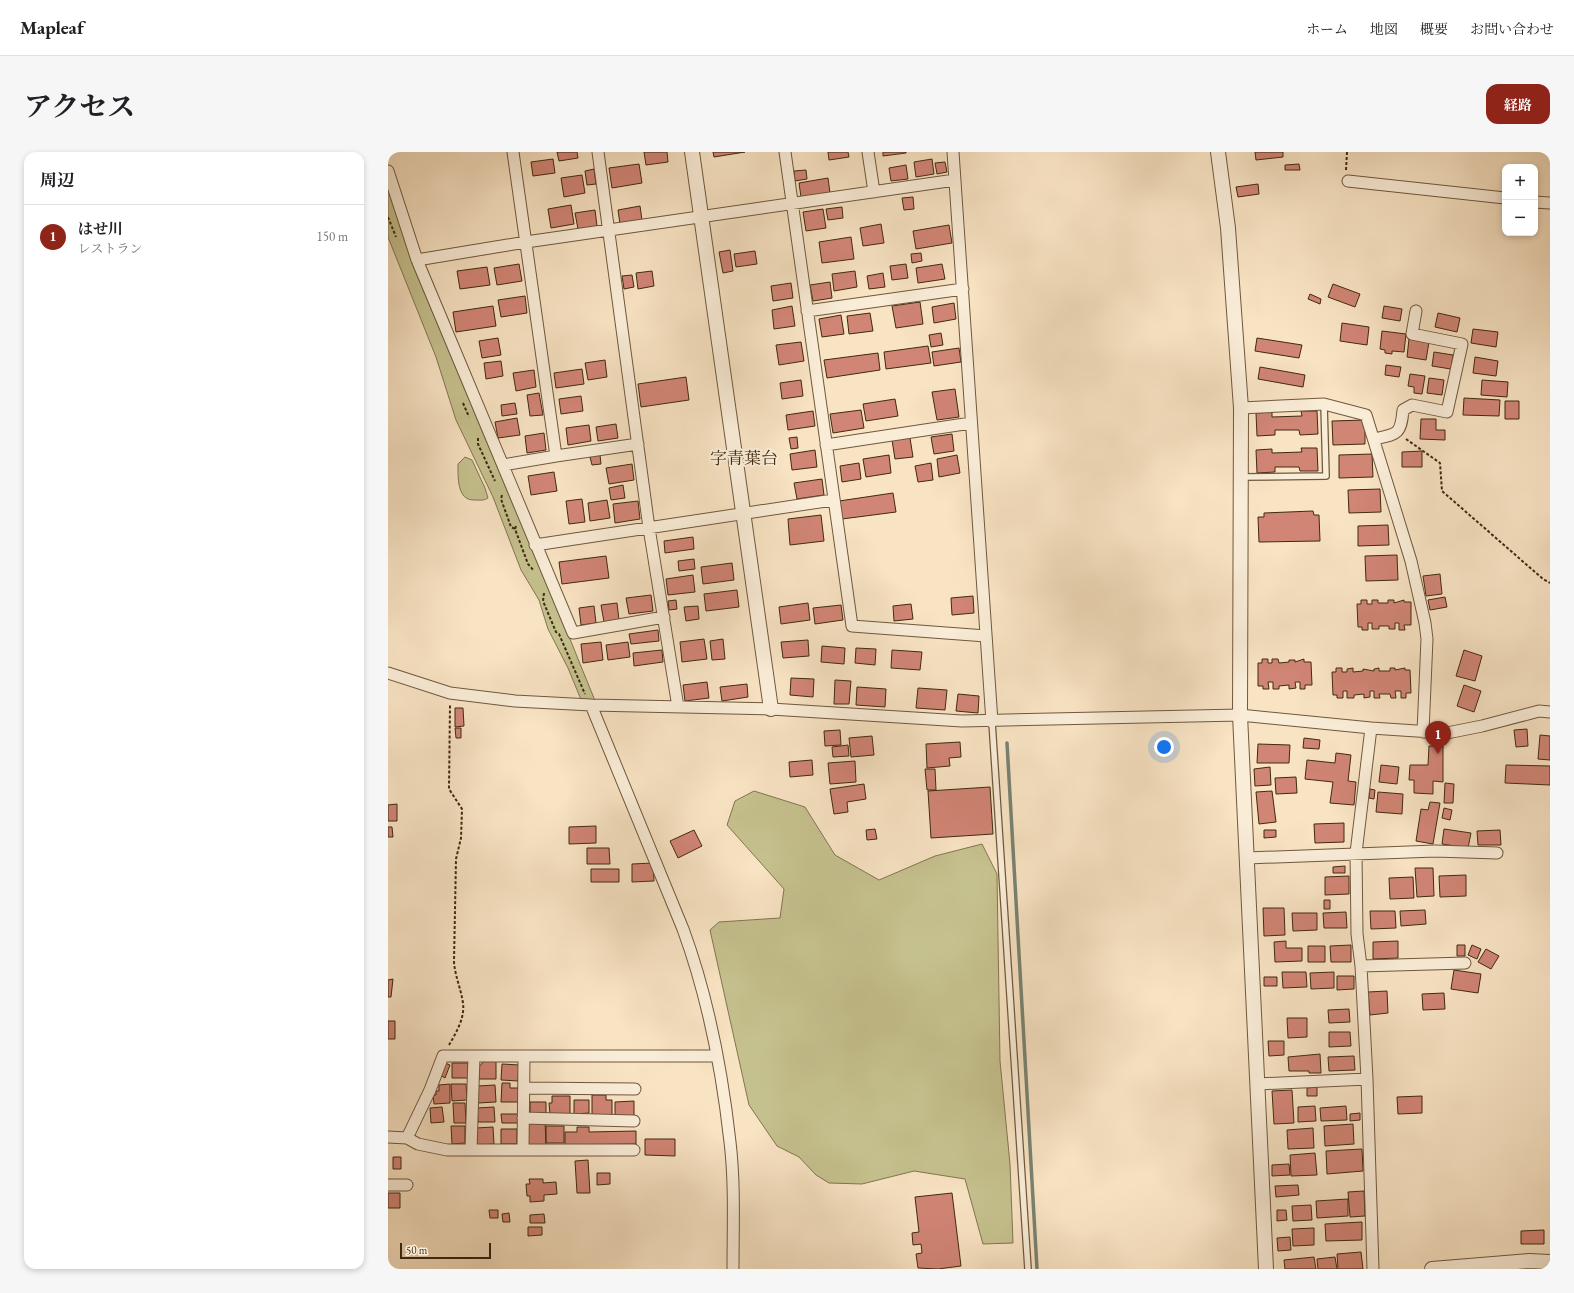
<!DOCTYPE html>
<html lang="ja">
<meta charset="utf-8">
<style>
body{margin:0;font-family:"EB Garamond","Noto Serif JP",serif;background:#f6f6f6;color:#202124}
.controls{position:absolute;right:12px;top:12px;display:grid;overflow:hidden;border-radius:8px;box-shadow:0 2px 6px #0003}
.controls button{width:36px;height:36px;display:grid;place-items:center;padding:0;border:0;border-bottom:1px solid #e0e0e0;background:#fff;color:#202124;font:20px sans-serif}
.scale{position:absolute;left:12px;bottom:10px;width:91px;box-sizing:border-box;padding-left:4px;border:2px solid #412910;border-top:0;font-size:11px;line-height:14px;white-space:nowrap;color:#412910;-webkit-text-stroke:3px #faedd8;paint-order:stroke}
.you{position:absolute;left:776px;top:595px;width:14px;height:14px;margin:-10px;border:3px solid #fff;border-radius:50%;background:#1a73e8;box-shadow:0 0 0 6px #1a73e833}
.badge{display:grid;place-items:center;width:26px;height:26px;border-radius:50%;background:#8f2418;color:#fff;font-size:13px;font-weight:700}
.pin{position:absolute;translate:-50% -33px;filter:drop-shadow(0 1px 2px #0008)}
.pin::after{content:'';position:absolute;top:21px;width:14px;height:12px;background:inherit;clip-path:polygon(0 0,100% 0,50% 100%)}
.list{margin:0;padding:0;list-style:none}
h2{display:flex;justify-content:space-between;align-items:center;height:52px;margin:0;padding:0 16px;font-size:17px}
h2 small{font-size:13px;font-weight:400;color:#757577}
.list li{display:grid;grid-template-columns:26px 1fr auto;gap:12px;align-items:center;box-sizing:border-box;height:64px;padding:0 16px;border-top:1px solid #e0e0e0}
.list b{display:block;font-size:15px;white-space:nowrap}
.list p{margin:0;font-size:13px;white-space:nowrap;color:#757577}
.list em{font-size:13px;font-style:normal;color:#757577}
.map{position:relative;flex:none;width:1162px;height:1117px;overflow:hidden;border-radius:12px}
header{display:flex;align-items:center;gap:24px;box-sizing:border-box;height:56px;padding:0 20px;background:#fff;border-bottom:1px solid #e0e0e0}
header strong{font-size:19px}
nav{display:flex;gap:22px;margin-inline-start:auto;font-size:14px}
.intro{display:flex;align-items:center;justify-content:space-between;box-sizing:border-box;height:96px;padding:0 24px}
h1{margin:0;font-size:28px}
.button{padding:10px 18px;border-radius:12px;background:#8f2418;color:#fff;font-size:14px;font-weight:700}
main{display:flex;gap:24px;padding:0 24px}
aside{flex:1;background:#fff;border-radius:12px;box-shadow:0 2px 6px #0003}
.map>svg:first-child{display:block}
.green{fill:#c5c18e;stroke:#83754f}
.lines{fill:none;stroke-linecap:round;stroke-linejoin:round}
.stream{stroke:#788271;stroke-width:3.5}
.building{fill:#d18575;stroke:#412910}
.service-casing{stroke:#6f583d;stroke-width:8}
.minor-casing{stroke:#6f583d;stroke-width:13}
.tertiary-casing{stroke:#6f583d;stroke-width:16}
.path{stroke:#412910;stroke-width:2;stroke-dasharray:3 2;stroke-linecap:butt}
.service{stroke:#faedd8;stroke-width:5.5}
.minor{stroke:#faedd8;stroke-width:11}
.tertiary{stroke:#faedd8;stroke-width:14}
.labels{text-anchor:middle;stroke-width:4;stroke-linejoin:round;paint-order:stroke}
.quarter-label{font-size:17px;fill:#412910;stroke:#faedd8}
</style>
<header>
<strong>Mapleaf</strong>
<nav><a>ホーム</a><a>地図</a><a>概要</a><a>お問い合わせ</a></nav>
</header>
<div class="intro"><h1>アクセス</h1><a class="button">経路</a></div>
<main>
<aside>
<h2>周辺<small></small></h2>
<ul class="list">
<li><span class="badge">1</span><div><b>はせ川</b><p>レストラン</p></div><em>150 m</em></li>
</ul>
</aside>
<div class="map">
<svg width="1162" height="1117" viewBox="0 0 1162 1117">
<rect width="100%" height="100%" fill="#f8e3c3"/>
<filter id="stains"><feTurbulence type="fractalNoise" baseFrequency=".005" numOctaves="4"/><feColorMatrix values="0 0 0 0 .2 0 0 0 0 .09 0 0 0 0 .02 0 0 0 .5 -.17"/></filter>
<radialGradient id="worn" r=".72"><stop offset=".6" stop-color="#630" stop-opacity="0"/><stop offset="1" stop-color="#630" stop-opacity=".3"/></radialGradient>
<path class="green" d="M0 31 190 507 208 551 194 550 180 516 160 477 151 448 133 418 105 345 68 268 48 205 0 85Z
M77 305 84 308 97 336 100 346C95 349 93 348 87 348 69 349 70 326 70 312Z
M366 639 417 655 447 703 491 728 547 704 594 692 609 722 612 909 622 1012 625 1091 595 1092 577 1027 526 1019 474 1032 441 1031 428 1023 411 1005 389 994 361 953 322 778 331 770 392 766 396 737 339 673 347 649Z"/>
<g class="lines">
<path class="stream" d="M619 591 649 1117"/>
</g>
<path class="building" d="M169 0H189L190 6 171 9Z
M256 0H279L280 10 258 13Z
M325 0H357L326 5Z
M440 0H460L461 5 441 8Z
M495 0H518V1L495 4Z
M867 0H895V5L868 8Z
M165 7 167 21 145 24 143 10Z
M544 7 546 22 528 25 526 10Z
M557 10 559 20 549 22 547 11Z
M251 12 254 31 224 36 221 16Z
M911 12 912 18H897V13Z
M518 13 520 27 503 29 501 16Z
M206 17 208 32 199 33 197 19Z
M418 18 419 27 407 29 406 19Z
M194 23 197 41 176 45 173 26Z
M440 26 442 41 413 45 411 31Z
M870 32 871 42 850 45 848 35Z
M525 45 526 57 516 58 514 46Z
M183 53 186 72 163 76 160 57Z
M252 54 254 68 232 72 230 58Z
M454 55 455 66 440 68 438 57Z
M435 57 438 76 418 79 415 60Z
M207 58 209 74 190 77 187 61Z
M493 72 496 91 475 94 472 76Z
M561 73 564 91 528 97 525 79Z
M463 85 466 107 434 111 431 90Z
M342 98 345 119 335 121 331 100Z
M367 99 369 112 348 115 346 102Z
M533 101 534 109 524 111 523 102Z
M131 112 134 129 109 133 106 116Z
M518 112 520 126 504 128 502 114Z
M554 112 557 127 530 131 528 116Z
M99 115 102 133 72 137 69 119Z
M264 119 266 134 250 137 248 121Z
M467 119 469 135 446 139 444 122Z
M495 121 497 135 481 137 479 124Z
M244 123 246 135 236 137 234 124Z
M442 130 444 146 425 149 422 133Z
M403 131 405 146 385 149 383 134Z
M945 132 972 142 967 155 940 145Z
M922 142 933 147 932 152 920 147Z
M137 144 139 161 113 165 110 148Z
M532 150 535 172 508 176 504 154Z
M566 151 568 167 546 171 544 155Z
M105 154 108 174 68 180 65 160Z
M404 154 407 174 386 177 384 158Z
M996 154 1014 157 1012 169 994 166Z
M482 161 485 179 461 182 459 164Z
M1050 161 1072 166 1069 180 1047 175Z
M453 163 456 182 434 185 431 167Z
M954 171 981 175 979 193 952 189Z
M1085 177 1110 180 1108 195 1083 191Z
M994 179 1018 182 1016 200 1004 199V202L997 201V198L992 197Z
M553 181 555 193 543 195 541 183Z
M110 186 113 203 94 206 91 189Z
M869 186 914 193 911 206 867 199Z
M1021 187 1041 190 1038 208 1019 205Z
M413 190 416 209 391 213 388 193Z
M540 194 543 211 498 217 496 200Z
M571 196 573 210 546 214 544 200Z
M1046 200 1065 203 1063 217 1044 214Z
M490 201 492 218 439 226 436 208Z
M1087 205 1110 209 1108 224 1085 221Z
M217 208 219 225 200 228 197 211Z
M113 209 115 224 98 227 96 211Z
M998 213 1013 215 1011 225 997 223Z
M872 215 917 223 915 235 870 227Z
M194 217 196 232 168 236 166 221Z
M146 218 148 235 128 239 125 221Z
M1022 222 1037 224 1034 242 1026 241V235L1020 234Z
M298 225 301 248 253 255 250 232Z
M1041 226 1056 228 1054 243 1039 241Z
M413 228 415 244 394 247 392 231Z
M1094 228 1120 230 1119 245 1093 243Z
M567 237 571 265 549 268 544 240Z
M151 241 155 263 142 264 139 243Z
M193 244 195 259 173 262 171 247Z
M1076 246 1112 248 1111 264 1075 263Z
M507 247 510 264 478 269 475 252Z
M1117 249H1131V267H1117Z
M127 251 129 262 114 264 113 253Z
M473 258 476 276 445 281 442 262Z
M425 259 427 274 400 278 398 263Z
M913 259H929L930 282 912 283 911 278H887V283L869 284 868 261 884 260V265L914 264Z
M129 266 132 283 110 286 107 270Z
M1033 267H1048V278H1057V288L1032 287Z
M977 268V292L945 293 944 269Z
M228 272 230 286 210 289 208 275Z
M201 273 203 289 180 293 178 276Z
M156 281 158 298 139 301 137 284Z
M564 282 566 299 546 302 543 285Z
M409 285 410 296 403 297 401 286Z
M522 286 525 305 507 307 504 288Z
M913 296H929L930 319H912L911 315H887V320L869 321 868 298 884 297V301L914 300Z
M427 298 429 315 404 318 402 302Z
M1034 299V315H1014V300Z
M984 302 985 325 951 326V303Z
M212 303 213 312 204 313 202 305Z
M501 303 503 321 478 325 475 307Z
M569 303 572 321 551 325 549 307Z
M471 311 473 327 454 330 452 314Z
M543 311 545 328 530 330 527 314Z
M244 312 246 328 221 332 218 316Z
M166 320 169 339 143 343 140 324Z
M434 327 436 343 409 347 406 331Z
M235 333 237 346 223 348 221 336Z
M992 337 993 360 961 361 960 338Z
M505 341 508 360 454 367 451 349Z
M194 347 197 370 181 372 178 349Z
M219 348 222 366 202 369 200 351Z
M250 349 252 367 227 371 225 352Z
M925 359 926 363H931L932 389 871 390 870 365H876V361Z
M433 363 436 389 402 393 400 367Z
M1000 373 1001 393 970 394V374Z
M305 385 306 397 277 401 276 389Z
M1009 403 1010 428 978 429 977 404Z
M218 404 221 426 174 432 171 410Z
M306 407 307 417 291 419 290 409Z
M344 411 346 428 315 432 313 415Z
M1052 422 1054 442 1038 444 1035 424Z
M305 423 307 440 280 443 278 427Z
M349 438 351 455 318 459 316 442Z
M263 443 265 459 241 462 238 446Z
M585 444 586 461 564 463 563 446Z
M1057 445 1059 455 1042 458 1040 448Z
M288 448 289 457 281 458 280 449Z
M973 448H979V452H984V448H990V451H1000V448H1006V451L1016 448V450H1023V473H1016L1017 478H1011V471H1007V477H1001V474H991V477H984V471H980V478H974V475H970L969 452H973Z
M229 451 231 468 216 470 213 453Z
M420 451 422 468 393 472 391 455Z
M523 452 525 467 506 469 505 454Z
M453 453 455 468 427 472 425 456Z
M206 454 208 471 193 473 191 456Z
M310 454 311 467 298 469 296 455Z
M270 478 271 489 243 492 241 482Z
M316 487 319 507 294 510 292 490Z
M335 487 337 507 324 508 322 489Z
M420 488 421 504 395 506 393 490Z
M213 490 215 508 195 511 193 492Z
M240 490 242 505 220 508 218 493Z
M434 494 457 496 456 512 433 510Z
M468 496 488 497 487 513 467 511Z
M274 498 275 510 246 514 245 501Z
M504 498 534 500 532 518 503 516Z
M1076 498 1094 504 1087 529 1068 524Z
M874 507H880V511H884V507H890L891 511 901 510V508H907V510L916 507V510H923L924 533H917V537H912V530H907L908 536 901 537V533L891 534V537H885V530H880L881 537H875V534H870V511H874Z
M948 516H954V520H959V517L965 516V520L975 519V517L986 519V517L991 516V519H1002V516H1007V518L1017 516V518H1022L1023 541H1018V546H1013V539H1007L1008 546H1003L1002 542H991L992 546H986V539H982V545L976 546V542L966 543V546H959V539H955V546H949V543H945L944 520H948Z
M403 526 426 527 425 545 402 543Z
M447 528 463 529 461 552H446Z
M319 530 321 546 297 549 295 533Z
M359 532 360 545 334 549 332 535Z
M1076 533 1093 539 1086 560 1069 554Z
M469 535 498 537 497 555 468 553Z
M530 536 559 538 557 558 528 556Z
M570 542 591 544 590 561 568 559Z
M67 556H75L76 574 67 575Z
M67 576H73V586H68Z
M1139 577 1140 594 1128 595 1126 578Z
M452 578 453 593 437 594 436 579Z
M1152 583 1162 584V608L1150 607Z
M484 584 486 603 463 605 461 586Z
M916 586 932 588 931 597 915 596Z
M572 590 573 605 561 606 562 614 539 616 538 592Z
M870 592 902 593 901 611H869Z
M460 593 461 604 445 605 444 595Z
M1041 594H1055V630L1045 629V642L1026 641V628H1021L1022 613H1040Z
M948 601 963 603 960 629 968 630 966 653 942 651 945 630 917 627 919 608 947 611Z
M424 608 425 623 402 625 401 610Z
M467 609 468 630 442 632 440 611Z
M993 613 1011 615 1009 632 991 630Z
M1118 613 1162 614V633L1117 631Z
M882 615 883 633 867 634 866 617Z
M537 617H547L548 638H539Z
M908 625 909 641 888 642 887 626Z
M1057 631 1066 632 1065 651H1056Z
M476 632 478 647 459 650 460 660 446 662 442 637Z
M602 635 605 682 543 686 540 639Z
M982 637 987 638 986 647 981 646Z
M884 639 888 670 871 672 868 640Z
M990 640 1015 642 1014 662 988 660Z
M1042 650 1052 651 1045 692 1028 689 1033 657 1040 658Z
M9 652V669H0V653Z
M1056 656 1064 658 1062 668 1054 666Z
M956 671V690L927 691 926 672Z
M208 674V691L181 692V675Z
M0 675H4L5 685H0Z
M487 677 489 687 479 688 478 678Z
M1056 677 1083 681 1080 696 1054 692Z
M306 678 314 694 290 706 282 689Z
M876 678H888V685L876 686Z
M1112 678 1113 693H1090L1089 679Z
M199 696H221L222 712H199Z
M265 711 266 729 244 730V712Z
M957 714V721H945V715Z
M1027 716H1045L1046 744 1029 745Z
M203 717H231V730H203Z
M1078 723V744L1052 745 1051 724Z
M961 724V742L937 743V725Z
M1025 725 1026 746 1002 747 1001 726Z
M936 748H942V757H936Z
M875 756H896L897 783 876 784Z
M1037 758 1038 772 1013 774 1012 759Z
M982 759H1007L1008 776 983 777Z
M958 760 959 776H936L935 761Z
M904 761H929V778L905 779Z
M898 789V796H914V809L887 810 886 790Z
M1010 789V806L985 807V790Z
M963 793V810H943L942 794Z
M1069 793H1077V804H1069Z
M1084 793 1093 797 1089 807 1080 803Z
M920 794H937V810H920Z
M1098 797 1111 804 1103 817 1090 810Z
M1066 818 1093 822 1090 841 1063 837Z
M894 820H918L919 835 895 836Z
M946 820V836L923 837 922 821Z
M949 824H966V837L949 838Z
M876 825H889V834H876Z
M5 827 3 845H0V828Z
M999 839 1000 861 982 863 980 840Z
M1056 841 1057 857 1035 858 1034 842Z
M961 857 962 870 941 871 940 858Z
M899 866H919V885L900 886Z
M0 869H7V887H0Z
M941 880H962L963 894 941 895Z
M880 889H896V903L881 904Z
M932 902 933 921H921V919H901L900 905Z
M966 904 967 918 941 919 940 905Z
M108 908V927H91L90 916 96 909Z
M57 911 62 913 57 926 52 923Z
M64 911H80V926H64Z
M114 912 131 913 130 929 113 928Z
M114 931H122V936H131L130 950H113Z
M62 932V951L46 952 45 943H48V939H51V933Z
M63 932H78L79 948 64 949Z
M107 933 108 950 90 951V934Z
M929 935V944H919V936Z
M904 938 906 971 886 972 884 939Z
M204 943H218V948H224V963H204Z
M164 944H182V962L162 963 161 951H164Z
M1034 944V961L1010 962 1009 945Z
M186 948H201V961L186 962Z
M246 949V964H227V950Z
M142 950H158V961H142Z
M65 951H77L78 971H66Z
M927 954 928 969 910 970V955Z
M958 954 959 968 933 969 932 956Z
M54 955 56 970 43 971 42 956Z
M106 955 107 970H90L89 956Z
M972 961V968L962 969V962Z
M113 962H130V971H114Z
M138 969H157L158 993 138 994Z
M965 972 966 992 937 994 936 974Z
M63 974H77V991L64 992Z
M158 974H176V991H158Z
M105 975 106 992 89 993 88 976Z
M189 975H201V980L248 979V992L177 993V980H189Z
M925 976 926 996 900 997 899 978Z
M113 977H129V992H113Z
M257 987H287V1004L257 1003Z
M974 997 975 1019 939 1022 938 999Z
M927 1001 929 1023 903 1024 902 1003Z
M5 1005H13V1017H5Z
M200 1008 202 1041H189L187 1009Z
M901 1012 902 1023 884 1024V1013Z
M209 1021H222V1032L209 1033Z
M141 1027H155V1031L168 1030 169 1042 156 1043V1049L142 1050V1044H139L138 1032H142Z
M910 1033 911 1043 888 1045 887 1034Z
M976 1039 977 1064 962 1065 960 1040Z
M0 1041H12V1056H0Z
M564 1041 573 1114 550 1117 530 1116 528 1102 534 1101 533 1092 525 1093 524 1081 531 1080 527 1045Z
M960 1047V1064L929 1066 928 1049Z
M923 1053 924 1068 905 1069 904 1054Z
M101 1058H110V1066H102Z
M889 1058H898L899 1068 889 1069Z
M121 1061 122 1070H115L114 1062Z
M156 1062 157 1071H142V1063Z
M974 1070V1088L938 1089 937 1072Z
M140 1075H154V1083L140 1084Z
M926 1076V1093L905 1094 904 1077Z
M1156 1078V1092H1133V1079Z
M902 1085 903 1098 890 1099 889 1086Z
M973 1100 975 1117H950L949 1102Z
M926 1105 928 1117H897L896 1108Z
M947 1105 949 1117H930L929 1107Z"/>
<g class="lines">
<g class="service-casing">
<path id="service" d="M853 325 938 324 936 252
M604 570 640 1117"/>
</g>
<g class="minor-casing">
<path id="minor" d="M125 0 168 304 250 292
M210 0 261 376 290 555
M397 0 464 474 598 484
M480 0 486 40
M565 0 604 570
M0 19 29 108 185 481 276 465
M960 29 1117 46
M1147 50 1162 51
M29 108 138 90 567 28
M419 159 575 137
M853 256 936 252 978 263 1023 409 1037 471 1039 487 1035 580
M986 287C1009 282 1013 283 1015 258L1024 253 1059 260 1074 192 1024 182 1028 159
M438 293 583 271
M115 313 168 304
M147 393 445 348
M0 521 62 541 127 549 203 553 383 557 574 569 852 563 983 576 1059 581 1094 574 1151 559 1162 560
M203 553 295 777C320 845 334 918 342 990 347 1032 345 1075 345 1117
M983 576 968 701 969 782 973 814 979 927 985 1117
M859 706 1047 699 1109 701
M973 814 1077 811
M870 932 979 927
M136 936 247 937
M135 966 246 969
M0 985 19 986 42 938 55 904H329
M19 986 30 992 59 998H246
M83 998 86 904
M135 998 136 905
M0 1033H19"/>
</g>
<g class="tertiary-casing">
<path id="tertiary" d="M304 0 383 557
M830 0 840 76 853 256 852 563 878 1117
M1044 1117 1141 1109 1162 1110"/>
</g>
<path class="path" d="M958 18 959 0
M0 65 8 85
M75 251 81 265
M90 286V292L107 329
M1018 287 1052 311 1054 339 1155 427 1162 431
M114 343 113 347 123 375 127 377
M128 374 127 377 140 412 146 419
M156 441 155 449 168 480 171 482 197 542
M61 893C68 881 77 866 75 851 73 837 67 824 66 810L68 707 73 686 74 657 61 637 62 553"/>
<use href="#service" class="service"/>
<use href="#minor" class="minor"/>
<use href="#tertiary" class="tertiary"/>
</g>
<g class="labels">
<g class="quarter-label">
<text x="356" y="312">字青葉台</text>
</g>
</g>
<rect width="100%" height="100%" filter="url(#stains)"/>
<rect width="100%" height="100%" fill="url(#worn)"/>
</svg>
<div class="controls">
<button>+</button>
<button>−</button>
</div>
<div class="scale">50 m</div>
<div class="you"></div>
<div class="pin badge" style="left:1050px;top:602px">1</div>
</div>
</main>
